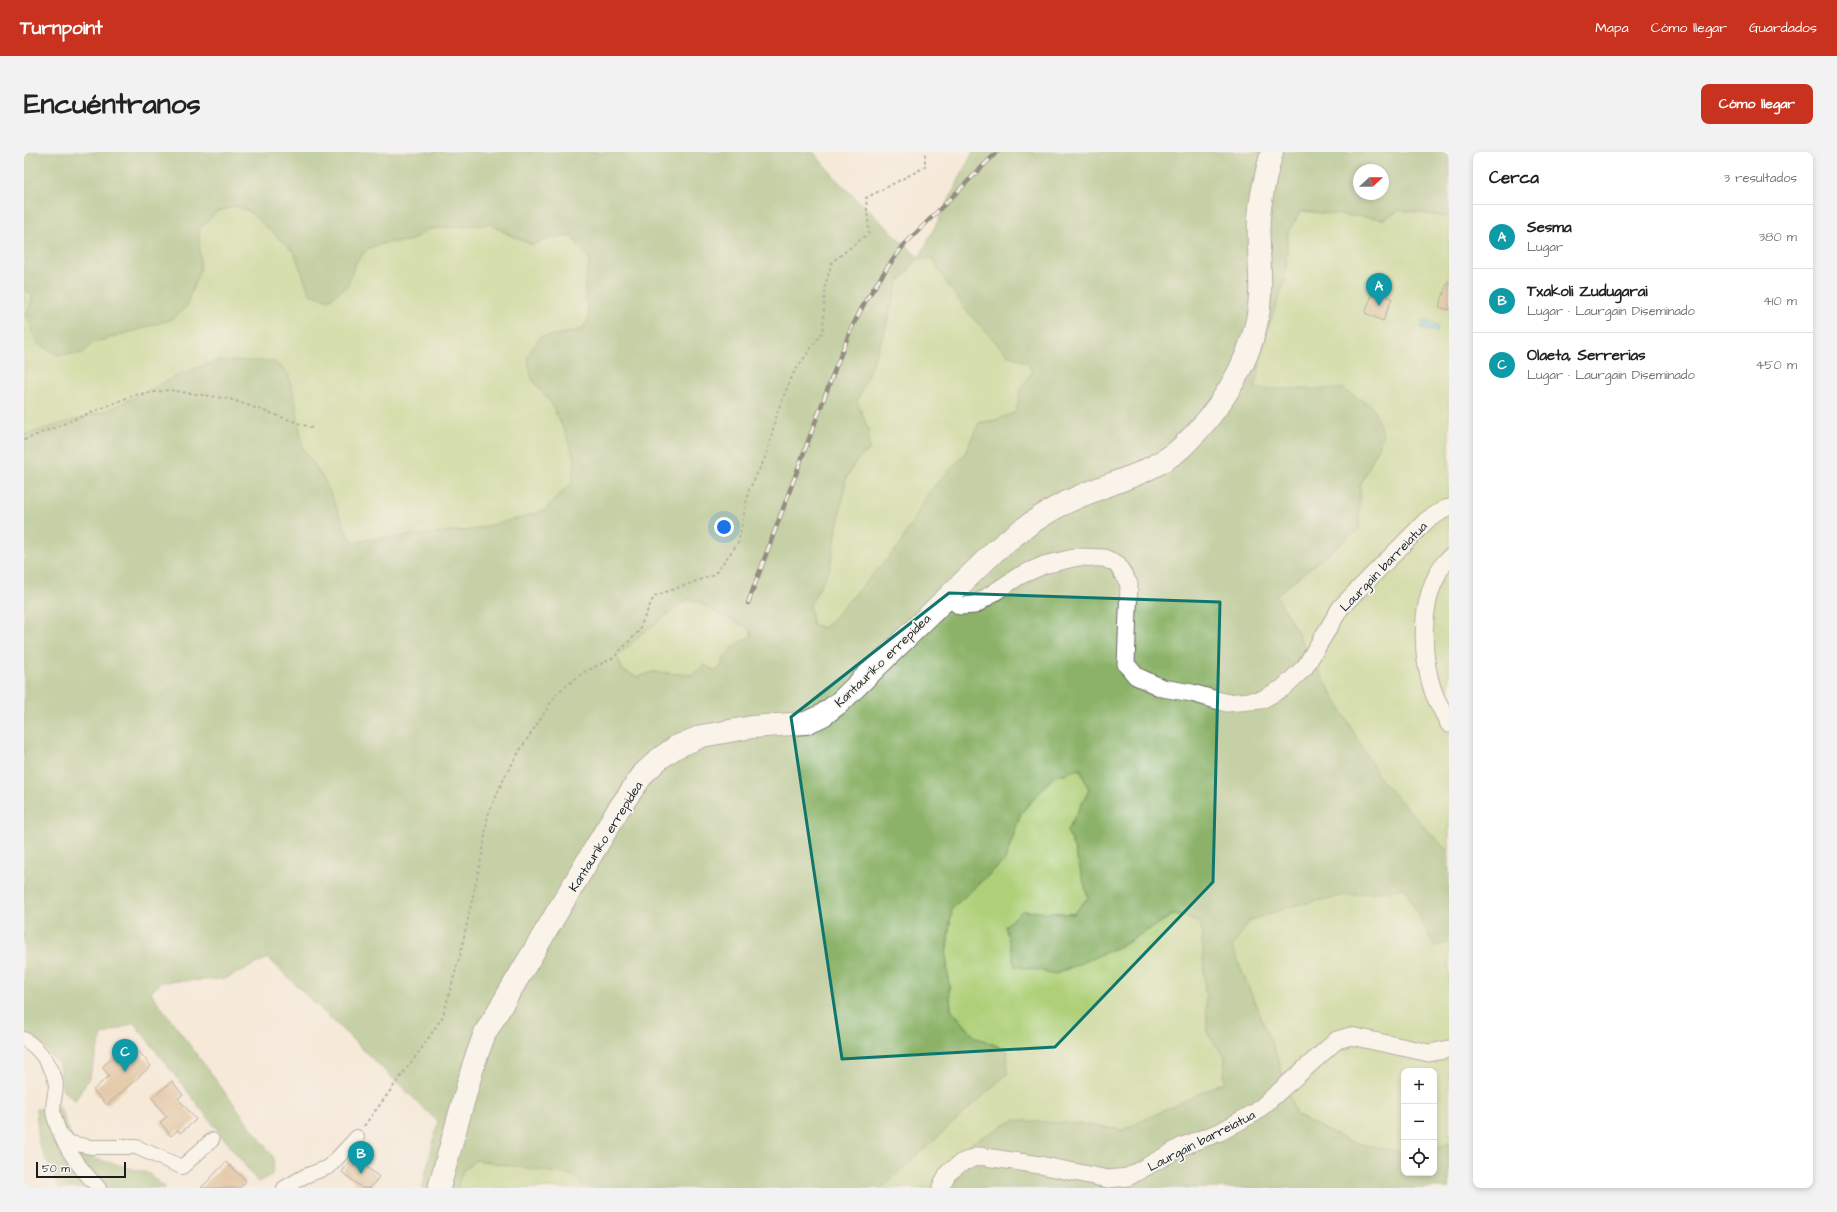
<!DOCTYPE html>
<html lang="es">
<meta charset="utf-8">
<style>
body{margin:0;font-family:"Architects Daughter",sans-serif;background:#f2f2f2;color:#222}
.controls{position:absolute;right:12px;bottom:12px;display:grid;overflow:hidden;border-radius:8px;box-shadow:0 2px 6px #0003}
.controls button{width:36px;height:36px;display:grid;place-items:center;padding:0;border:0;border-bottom:1px solid #e0e0e0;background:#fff;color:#222;font:20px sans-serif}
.compass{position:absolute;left:1329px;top:12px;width:36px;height:36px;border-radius:50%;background:#fff;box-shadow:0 2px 6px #0003;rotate:69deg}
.scale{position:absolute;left:12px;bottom:10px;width:90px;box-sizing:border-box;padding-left:4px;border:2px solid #1c1c1c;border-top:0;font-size:11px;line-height:14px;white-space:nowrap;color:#1c1c1c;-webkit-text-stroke:3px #f6f6f2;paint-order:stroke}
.you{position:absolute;left:700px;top:375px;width:14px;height:14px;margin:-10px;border:3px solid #fff;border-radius:50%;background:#1a73e8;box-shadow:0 0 0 6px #1a73e833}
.badge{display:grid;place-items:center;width:26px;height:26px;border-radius:50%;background:#c8321e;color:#fff;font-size:13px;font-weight:700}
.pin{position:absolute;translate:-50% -33px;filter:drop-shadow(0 1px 2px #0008)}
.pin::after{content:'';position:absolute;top:21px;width:14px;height:12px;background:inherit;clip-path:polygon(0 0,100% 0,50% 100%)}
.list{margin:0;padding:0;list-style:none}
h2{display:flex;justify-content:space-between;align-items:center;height:52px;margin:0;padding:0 16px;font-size:17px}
h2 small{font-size:13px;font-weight:400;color:#767676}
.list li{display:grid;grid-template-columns:26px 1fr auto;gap:12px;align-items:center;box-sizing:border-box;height:64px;padding:0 16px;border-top:1px solid #e0e0e0}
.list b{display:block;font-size:15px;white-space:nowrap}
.list p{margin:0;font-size:13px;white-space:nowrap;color:#767676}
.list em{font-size:13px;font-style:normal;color:#767676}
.icon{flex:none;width:22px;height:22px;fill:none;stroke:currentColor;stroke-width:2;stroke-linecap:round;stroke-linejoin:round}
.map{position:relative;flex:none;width:1425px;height:1036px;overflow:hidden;border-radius:8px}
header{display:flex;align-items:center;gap:24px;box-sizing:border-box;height:56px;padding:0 20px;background:#c8321e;color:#fff}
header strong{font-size:19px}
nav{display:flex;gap:22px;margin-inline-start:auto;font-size:14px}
.intro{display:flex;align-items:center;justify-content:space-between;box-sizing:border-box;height:96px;padding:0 24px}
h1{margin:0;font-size:28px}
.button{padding:10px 18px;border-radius:8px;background:#c8321e;color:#fff;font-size:14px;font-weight:700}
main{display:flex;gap:24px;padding:0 24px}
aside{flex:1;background:#fff;border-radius:8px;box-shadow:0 2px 6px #0003}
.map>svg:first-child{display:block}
.green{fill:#afd078;stroke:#66764a}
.forest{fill:#8bb268;stroke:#546742;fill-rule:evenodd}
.water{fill:#59bdd8;stroke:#3a6c7a}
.building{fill:#d0a473}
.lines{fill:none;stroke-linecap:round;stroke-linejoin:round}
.minor-casing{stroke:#68645e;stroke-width:16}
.tertiary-casing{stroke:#68645e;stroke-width:19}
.trunk-casing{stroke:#68645e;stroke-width:24}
.path{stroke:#68645e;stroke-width:2;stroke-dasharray:3 3;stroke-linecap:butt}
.minor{stroke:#fff;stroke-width:14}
.tertiary{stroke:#fff;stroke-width:17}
.trunk{stroke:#fff;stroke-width:22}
.rail-casing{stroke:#1c1c1c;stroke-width:4.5}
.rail{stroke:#f6f6f2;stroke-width:3;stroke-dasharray:9;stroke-linecap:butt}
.marked{fill:none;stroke:#0f766e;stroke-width:3;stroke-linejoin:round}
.labels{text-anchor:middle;stroke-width:3.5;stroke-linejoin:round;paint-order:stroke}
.street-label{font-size:13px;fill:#1c1c1c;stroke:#f6f6f2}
</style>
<header>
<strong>Turnpoint</strong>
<nav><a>Mapa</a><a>Cómo llegar</a><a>Guardados</a></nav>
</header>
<div class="intro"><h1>Encuéntranos</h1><a class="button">Cómo llegar</a></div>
<main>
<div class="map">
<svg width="1425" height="1036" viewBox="0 0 1425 1036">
<rect width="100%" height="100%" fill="#f6f6f2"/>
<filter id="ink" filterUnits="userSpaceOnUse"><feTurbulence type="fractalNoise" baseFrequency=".025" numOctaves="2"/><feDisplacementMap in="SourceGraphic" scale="8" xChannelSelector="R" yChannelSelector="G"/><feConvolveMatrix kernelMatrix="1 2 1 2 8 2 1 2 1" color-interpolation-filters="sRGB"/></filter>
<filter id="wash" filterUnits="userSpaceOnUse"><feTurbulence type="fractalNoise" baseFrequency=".012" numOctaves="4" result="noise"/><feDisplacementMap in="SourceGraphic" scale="16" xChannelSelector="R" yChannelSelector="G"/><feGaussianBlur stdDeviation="0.9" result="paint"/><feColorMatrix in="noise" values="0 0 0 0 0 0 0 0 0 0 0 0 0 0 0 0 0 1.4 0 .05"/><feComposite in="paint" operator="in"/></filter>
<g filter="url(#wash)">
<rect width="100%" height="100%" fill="#f5e9d8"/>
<path class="green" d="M212 54 226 60 270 100 286 142 323 134 332 110 344 96 361 91 386 89 404 77 467 72 485 83 509 93 525 86 548 84 566 108 561 134 565 167 557 178 537 182 508 227 527 251 542 282 551 308 548 330 521 358 496 366 447 378 348 387 330 391 323 381 301 329 279 297 271 248 264 222 161 220 82 259 0 283V136L9 143 3 162 34 203 59 201 69 191 149 167 176 117 175 78 192 60Z
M1376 58 1425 65V701L1356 627 1252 443 1335 377 1336 334 1359 284 1231 238 1243 178 1261 129 1264 79 1278 59 1360 67Z
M895 106H909L924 133 983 202 1004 211 1008 219 996 240 992 260 972 268 955 271 940 303 905 340 875 394 800 476 788 472 786 453 806 416 822 326 832 309 845 298 844 277 833 249 860 182 874 130Z
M663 448 674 449 691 460 726 477 728 484C717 489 709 493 702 503 697 510 700 514 691 519L680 513 668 523 629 520 614 525 599 519 593 504 617 482Z
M1056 617 1066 638 1043 679 1051 699 1064 745 1050 762 998 759 1101 792 1150 762 1177 771 1184 882 1201 905 1200 930 1099 978 1058 972 926 1028 932 1036H857L984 921 983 898 951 885 927 857 922 803 928 756 981 708 996 661 1029 625Z
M1382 736 1410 794 1425 790V991L1410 996V919H1380V1001L1324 989 1272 963 1253 905 1208 795 1226 768 1272 753 1322 743Z
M451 1008 551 1024 560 1036H433L439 1018Z"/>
<path class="forest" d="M0 0H789L814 29 895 106 949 0H1425V65L1376 58 1360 67 1277 59 1264 79 1261 129 1243 178 1231 237H1319L1349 255 1359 284 1336 334 1335 377 1252 443 1356 627 1425 701V790L1410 794 1381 736 1322 743 1272 753 1226 768 1208 795 1253 905 1272 963 1324 989 1380 1001V1021H1410V996L1425 991V1036H932L926 1028 945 992 990 968 1058 972 1099 978 1200 930 1201 905 1184 882 1177 771 1150 762 1101 792 1032 822 991 814 981 774 998 759 1050 762 1064 745 1051 699 1043 679 1065 638 1056 617 1029 625 997 661 981 708 928 756 922 803 927 857 951 885 983 898 984 921 857 1036H560L551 1024 452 1008 439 1018 433 1036H398L414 970 244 806 201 827 137 830 127 841 250 1006 248 1023 234 1030 110 871 78 883 65 926 51 949 39 939 35 913 14 889 0 881V283L82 259 161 220 193 209H250L264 222 271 248 279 297 301 329 323 381 330 391 348 387 447 378 496 366 521 358 548 330 551 308 542 282 527 251 508 227 503 204 516 185 537 182 557 178 565 168 560 134 566 108 547 84 525 86 509 93 485 82 467 72 404 77 386 89 361 91 344 96 332 110 323 134 305 148 286 142 270 100 226 60 212 54 192 60 175 78 176 117 162 155 149 167 69 191 59 201 34 203 13 191 3 162 9 144 0 136ZM1335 18H1359V42H1335ZM895 106H908L924 133 946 163 983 202 1004 211 1008 219 996 240 992 260 972 268 955 271 940 303 905 340 875 394 800 476 788 472 786 453 806 416 822 326 832 309 845 298 844 277 833 249 860 181 874 130ZM663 448 674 449 691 460 726 477 728 484C717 489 709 493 702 503 697 510 700 514 692 519L680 513 668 523 629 520 614 525 599 519 593 505 617 482Z
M36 956 54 1002 124 1021 142 1036H35L15 992 12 957Z"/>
<path class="water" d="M1399 169 1414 173 1413 180 1398 177Z"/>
<g id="blocks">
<path class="building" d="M1424 129H1425V158L1415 155Z
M1350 138 1368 146 1359 169 1341 161Z
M107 890 127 914 83 953 69 938 85 924 78 915Z
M148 929 159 943 154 946 172 968 156 981 154 978 147 984 136 970 143 965 128 946Z
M330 1004 355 1025 346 1036H338L318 1020Z
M202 1010 222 1029 216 1036H177Z"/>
</g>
</g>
<g filter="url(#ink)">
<use href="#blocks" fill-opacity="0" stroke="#68645e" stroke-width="1"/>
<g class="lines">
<g class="minor-casing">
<path id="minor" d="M0 887C15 896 30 915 32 933 32 943 27 954 30 964 37 993 55 1016 75 1036
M38 986 47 991 67 995H112L158 1015 188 988
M260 1036 281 1024 305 1015 333 985"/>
</g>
<g class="tertiary-casing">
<path id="tertiary" d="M1425 406C1421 411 1416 415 1414 421 1396 455 1397 502 1409 539 1413 550 1420 561 1425 572
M924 445 936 454 951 453 995 424 1020 413 1054 405 1080 406 1093 412 1105 432 1102 512 1112 524 1138 536 1168 541 1203 551 1237 548 1259 536 1281 515 1317 455 1403 368 1421 357 1425 356
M917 1036 918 1032 924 1021 937 1011 955 1004 1016 1013 1084 1027 1104 1025 1159 994 1196 980 1232 960 1313 888 1327 884 1405 901 1425 897"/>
</g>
<g class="trunk-casing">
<path id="trunk" d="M415 1036 450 911 461 881 594 658 620 621 635 607 652 595 678 584 728 575 782 571 799 563 816 550 972 398C989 384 1007 370 1026 359 1054 342 1088 333 1118 320 1131 314 1148 305 1159 294 1193 262 1224 215 1233 168 1240 134 1233 100 1235 65 1237 43 1242 21 1248 0"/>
</g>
<path class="path" d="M0 288 110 243 145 238 206 247 288 276
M340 974 395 900 419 864 436 803 458 703 464 663 480 626 496 598 534 540 560 520 589 506 614 480 630 444 690 423 714 391 725 338 742 304 754 258 769 222 799 179 801 134 808 110 845 81 842 46 901 15V0"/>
<use href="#minor" class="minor"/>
<use href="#tertiary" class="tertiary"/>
<use href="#trunk" class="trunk"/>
<g class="rail-casing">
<path id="rail" d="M724 451 811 217 827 177 842 148 863 116 880 93 973 0"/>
</g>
<use href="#rail" class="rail"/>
</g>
</g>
<path d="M0 0H1425V1036H0ZM925 441 1196 450 1189 730 1031 895 818 907 767 565Z" fill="#f5e9d8" fill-opacity=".55" fill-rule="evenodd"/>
<path class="marked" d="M925 441 1196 450 1189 730 1031 895 818 907 767 565Z"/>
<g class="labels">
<g class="street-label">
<text transform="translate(1359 414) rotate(-46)" y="5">Laurgain barreiatua</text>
<text transform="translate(858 508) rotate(-44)" y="5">Kantauriko errepidea</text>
<text transform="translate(581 684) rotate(-58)" y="5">Kantauriko errepidea</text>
<text transform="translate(1177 988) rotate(-27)" y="5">Laurgain barreiatua</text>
</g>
</g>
</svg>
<div class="controls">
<button>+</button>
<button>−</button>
<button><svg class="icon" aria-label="locate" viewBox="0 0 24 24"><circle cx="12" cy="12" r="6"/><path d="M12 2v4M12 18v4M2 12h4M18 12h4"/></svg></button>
</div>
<svg class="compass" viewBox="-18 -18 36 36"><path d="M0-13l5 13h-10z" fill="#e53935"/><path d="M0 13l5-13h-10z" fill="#767676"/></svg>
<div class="scale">50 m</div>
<div class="you"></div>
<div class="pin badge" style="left:1355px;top:154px;background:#0f9aa8">A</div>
<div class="pin badge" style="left:337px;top:1022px;background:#0f9aa8">B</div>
<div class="pin badge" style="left:101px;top:920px;background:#0f9aa8">C</div>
</div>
<aside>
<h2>Cerca<small>3 resultados</small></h2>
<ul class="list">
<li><span class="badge" style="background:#0f9aa8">A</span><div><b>Sesma</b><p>Lugar</p></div><em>380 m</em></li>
<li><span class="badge" style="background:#0f9aa8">B</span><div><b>Txakoli Zudugarai</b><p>Lugar · Laurgain Diseminado</p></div><em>410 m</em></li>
<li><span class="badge" style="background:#0f9aa8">C</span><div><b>Olaeta, Serrerias</b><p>Lugar · Laurgain Diseminado</p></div><em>450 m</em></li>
</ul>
</aside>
</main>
